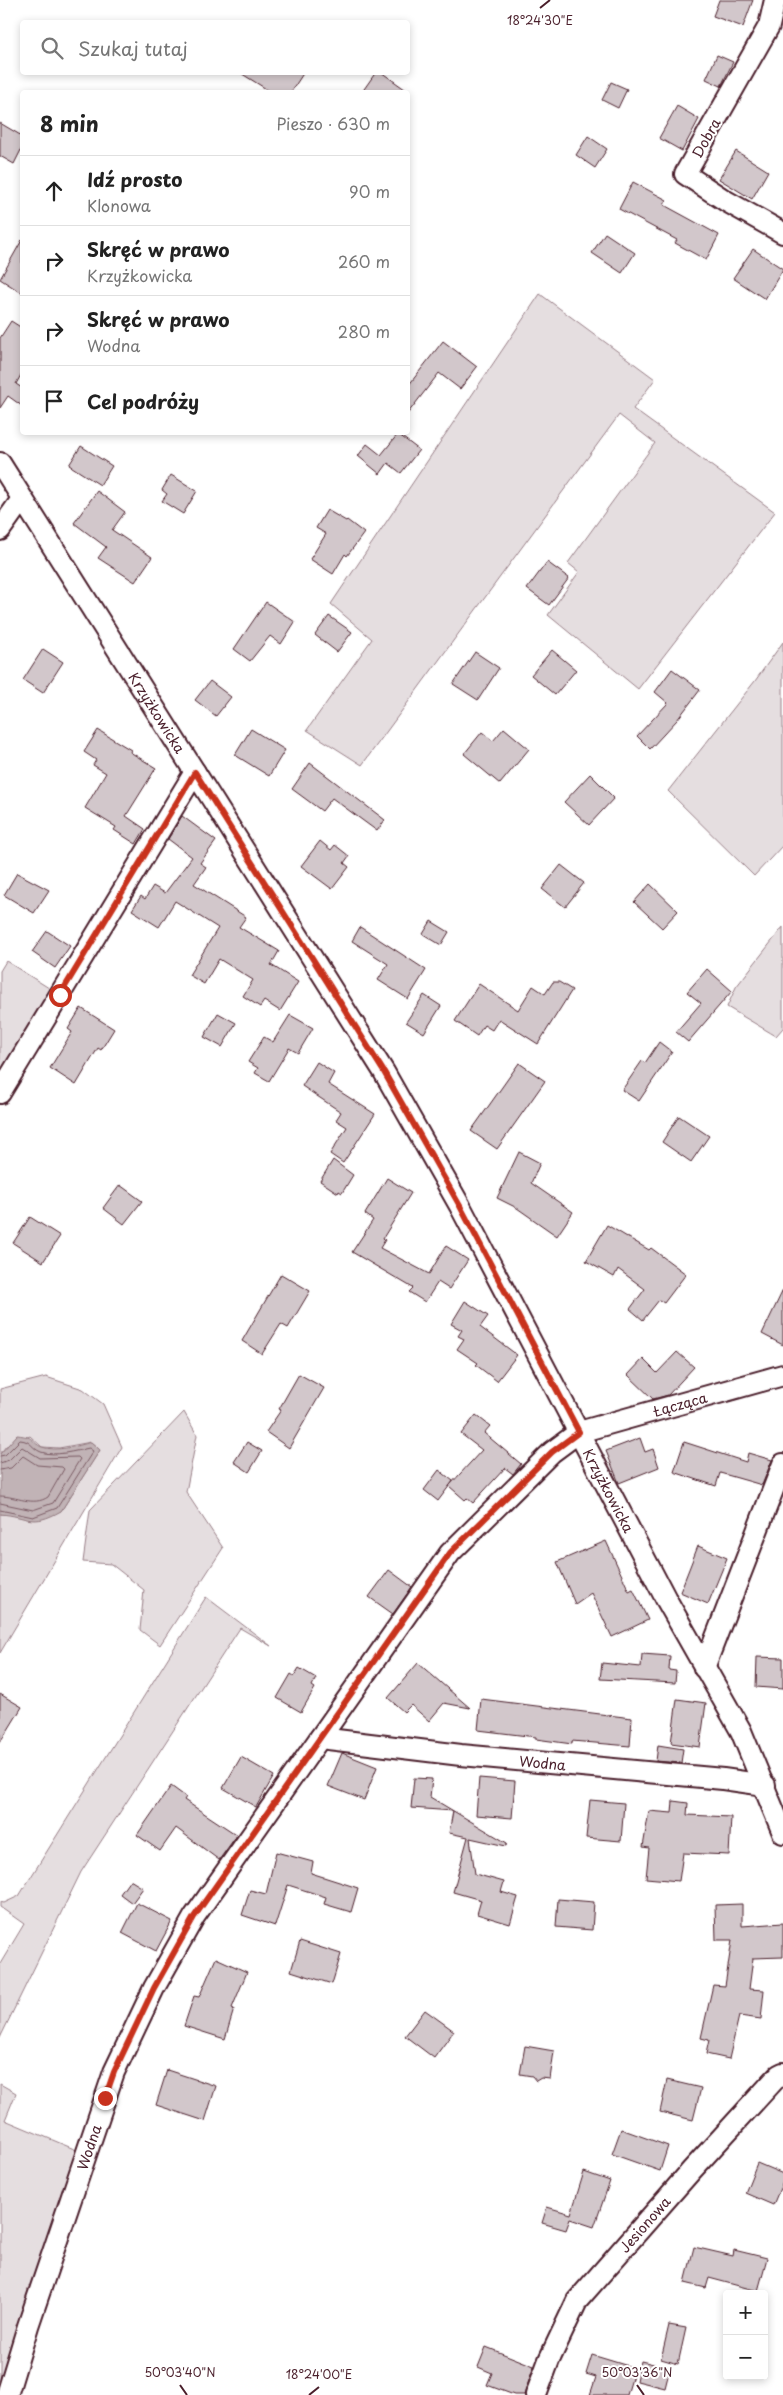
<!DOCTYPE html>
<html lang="pl">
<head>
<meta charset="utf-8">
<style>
	:root { --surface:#fff; --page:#f6f6f6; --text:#222; --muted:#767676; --line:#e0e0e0 }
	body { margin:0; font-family:"Playpen Sans",sans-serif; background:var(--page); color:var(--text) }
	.controls { position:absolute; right:15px; bottom:15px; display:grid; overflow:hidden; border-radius:5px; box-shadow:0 2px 8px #0003 }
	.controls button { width:45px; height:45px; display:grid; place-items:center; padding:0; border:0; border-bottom:1px solid var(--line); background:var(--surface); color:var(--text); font:25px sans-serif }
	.stop { position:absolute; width:15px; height:15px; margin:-11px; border:4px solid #c8321e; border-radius:50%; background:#fff }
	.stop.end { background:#c8321e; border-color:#fff; box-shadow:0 1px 5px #0008 }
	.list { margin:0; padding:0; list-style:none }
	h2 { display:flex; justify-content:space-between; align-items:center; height:65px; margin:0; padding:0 20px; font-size:21px }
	h2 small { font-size:16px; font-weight:400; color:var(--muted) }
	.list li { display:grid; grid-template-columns:32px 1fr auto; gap:15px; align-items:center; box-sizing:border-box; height:70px; padding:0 20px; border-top:1px solid var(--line) }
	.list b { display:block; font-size:19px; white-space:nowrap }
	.list p { margin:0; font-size:16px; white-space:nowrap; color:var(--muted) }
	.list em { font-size:16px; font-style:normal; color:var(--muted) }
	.icon { flex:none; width:28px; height:28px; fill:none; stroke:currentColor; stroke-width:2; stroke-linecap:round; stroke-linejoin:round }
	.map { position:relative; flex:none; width:783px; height:2395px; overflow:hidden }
	.search { position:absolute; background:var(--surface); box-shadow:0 2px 8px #0003; left:20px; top:20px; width:390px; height:55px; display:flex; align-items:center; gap:12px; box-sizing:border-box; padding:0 18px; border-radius:5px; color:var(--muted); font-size:19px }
	.panel { position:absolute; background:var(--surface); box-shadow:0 2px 8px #0003; left:20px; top:90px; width:390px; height:345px; border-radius:5px }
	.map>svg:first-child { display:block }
</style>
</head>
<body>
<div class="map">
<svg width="783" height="2395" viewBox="0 0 783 2395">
	<rect width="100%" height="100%" fill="#fff"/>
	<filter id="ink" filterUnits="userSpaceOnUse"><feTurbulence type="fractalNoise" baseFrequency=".02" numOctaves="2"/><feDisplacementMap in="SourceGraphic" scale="10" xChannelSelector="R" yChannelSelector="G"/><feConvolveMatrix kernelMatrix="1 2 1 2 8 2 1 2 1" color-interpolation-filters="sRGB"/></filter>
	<g filter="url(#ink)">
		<!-- green -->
		<g fill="#e5dee0" stroke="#987e86">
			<polygon points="540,294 655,379 633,409 775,512 638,689 548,615 579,572 568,563 655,443 619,415 362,765 307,730 372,639 331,604"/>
			<polygon points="783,642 783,845 754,876 668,791 755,681"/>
			<polygon points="783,927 783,1028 776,1036 727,1007 736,987"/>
			<polygon points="6,961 60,995 0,1095 0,971"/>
			<polygon points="46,1377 83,1389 103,1404 122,1447 0,1653 0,1514 61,1511 100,1450 91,1442 59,1448 42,1447 30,1436 6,1446 0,1454 0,1389"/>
			<polygon points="184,1412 197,1435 186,1492 223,1548 160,1645 140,1630 144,1590 111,1564 83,1562 90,1510"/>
			<polygon points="206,1597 271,1646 240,1628 81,1872 0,2038 0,1964 24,1924 0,1907 0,1902 4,1903 19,1896"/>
			<polygon points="0,2084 16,2093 5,2120 86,2154 0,2384"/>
		</g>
		<!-- water -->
		<path fill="#c1b3b6" stroke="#91787e" d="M 17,1435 C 37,1437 30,1442 42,1447 C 56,1452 78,1446 91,1442 L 100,1450 L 61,1511 C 31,1528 29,1516 0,1514 L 0,1454 Z"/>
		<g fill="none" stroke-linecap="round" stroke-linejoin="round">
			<!-- shore -->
			<g stroke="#7a5a63" stroke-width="1">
				<path d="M 0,1456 L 5,1455 L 20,1440 C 32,1441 31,1448 41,1452 C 55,1457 75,1451 89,1448 L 93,1451 L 57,1508 L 33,1517 L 0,1510"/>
				<polyline points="0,1463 9,1460 22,1447 40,1458 78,1457 80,1459 53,1503 33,1510 0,1503"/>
				<path d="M 0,1470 L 11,1468 L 23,1456 L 37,1465 L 62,1467 L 64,1469 L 48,1497 C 33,1507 17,1496 0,1496"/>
			</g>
		</g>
		<!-- building -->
		<g fill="#d2c7cb" stroke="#4a1f2b">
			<polygon points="719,0 753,0 743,27 713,16"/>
			<polygon points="717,55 733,62 721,86 706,79"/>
			<polygon points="239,72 304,72 291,92 271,92"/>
			<polygon points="376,72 381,72 409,92 362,92"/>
			<polygon points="611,82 627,89 618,108 602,100"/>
			<polygon points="677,106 699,119 682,151 659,138"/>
			<polygon points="0,123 22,136 22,148 14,164 0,156"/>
			<polygon points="588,136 607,149 595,168 576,155"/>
			<polygon points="736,151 768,171 752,199 719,179"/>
			<polygon points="633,182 667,200 664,205 719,235 706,260 675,243 677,240 619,209"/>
			<polygon points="605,233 635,253 622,273 592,253"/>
			<polygon points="22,240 22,293 0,279"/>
			<polygon points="753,249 783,269 765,299 733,278"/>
			<polygon points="11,321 22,328 22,373 16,384 22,388 22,406 8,396 0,408 0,338"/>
			<polygon points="443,341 477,367 460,389 439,373 408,413 408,386"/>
			<polygon points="398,434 419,450 401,473 388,463 380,474 358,456 367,444 381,455"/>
			<polygon points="81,446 112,466 100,485 69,465"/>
			<polygon points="171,475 197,491 183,514 162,501 167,494 162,490"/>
			<polygon points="97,491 125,512 112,530 152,557 135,582 98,558 106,547 74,523"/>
			<polygon points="327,510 346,521 347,520 364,533 347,556 345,554 333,574 310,559 326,534 316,528"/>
			<polygon points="547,562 569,578 549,605 527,589"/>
			<polygon points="266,602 295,622 281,644 270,636 250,661 234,649"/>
			<polygon points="329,616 352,632 337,652 315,635"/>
			<polygon points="43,649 63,662 43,693 23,680"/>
			<polygon points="552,650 576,670 555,695 531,675"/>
			<polygon points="475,652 499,668 478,700 453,684"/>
			<polygon points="672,669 700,690 677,720 650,749 637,736 668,703 655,692"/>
			<polygon points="210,681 231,697 216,716 195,700"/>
			<polygon points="504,728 529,749 500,784 464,754 482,732 493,741"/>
			<polygon points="251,729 285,750 269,776 235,755"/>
			<polygon points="98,730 131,750 130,752 156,768 126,816 145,829 136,844 114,830 116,827 85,808 106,773 93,765 96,760 84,752"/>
			<polygon points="310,763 385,820 377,831 332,798 322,811 292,789"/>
			<polygon points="590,774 614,798 589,825 564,802"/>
			<polygon points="182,816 216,841 200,863 206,867 194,884 246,917 239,927 279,951 271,965 298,982 280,1011 264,1001 260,1007 243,996 253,980 219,959 204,984 189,975 218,928 175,901 159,927 132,910 141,896 145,899 153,886 165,893 192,857 168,839"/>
			<polygon points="320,841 331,850 335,845 349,856 344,863 349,867 332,889 301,866"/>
			<polygon points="561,865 584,883 565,907 542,889"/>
			<polygon points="17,873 49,890 34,913 4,895"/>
			<polygon points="650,884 678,911 662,928 634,902"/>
			<polygon points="431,921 449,932 441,945 423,934"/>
			<polygon points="360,927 426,970 408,999 378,980 388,964 352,941"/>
			<polygon points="47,931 70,946 55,968 32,952"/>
			<polygon points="707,969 732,991 688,1042 676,1032 701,1003 687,992"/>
			<polygon points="553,982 559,982 572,990 538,1044 499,1019 492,1030 484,1025 477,1036 455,1021 479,984 518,1010 533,986 545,994"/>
			<polygon points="424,995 441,1006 424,1033 406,1022"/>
			<polygon points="81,1008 114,1029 101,1050 98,1048 76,1085 50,1068 72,1032 68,1029"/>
			<polygon points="218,1013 236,1023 222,1047 204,1037"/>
			<polygon points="290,1015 313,1028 298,1053 289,1048 269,1081 255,1073 258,1068 248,1062 264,1037 273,1042"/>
			<polygon points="659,1042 672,1052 639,1101 622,1090 642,1061 645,1063"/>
			<polygon points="317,1062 334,1073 328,1084 375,1114 343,1163 330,1154 347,1127 336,1120 341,1112 302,1086"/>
			<polygon points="519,1063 545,1081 497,1149 471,1131"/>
			<polygon points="679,1116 709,1136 691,1162 662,1142"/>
			<polygon points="519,1152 540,1163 531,1183 573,1212 557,1236 517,1208 497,1198"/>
			<polygon points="333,1160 353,1175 342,1193 339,1191 338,1193 320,1181"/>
			<polygon points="387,1178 411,1193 383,1238 385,1240 380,1248 429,1274 446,1246 468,1260 449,1289 438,1282 425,1302 409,1292 413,1288 352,1252 373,1220 365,1214"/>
			<polygon points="120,1185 142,1201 124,1224 103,1208"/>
			<polygon points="30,1217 60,1236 43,1262 13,1243"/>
			<polygon points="607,1225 649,1250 651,1248 686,1274 664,1303 659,1300 643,1320 630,1309 645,1289 618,1269 614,1277 586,1261"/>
			<polygon points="281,1274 310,1291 288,1328 281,1324 262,1354 242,1341"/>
			<polygon points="783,1290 783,1345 762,1334"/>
			<polygon points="465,1301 488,1316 480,1327 517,1355 497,1381 476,1365 478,1363 457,1349 464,1339 458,1336 462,1330 451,1324"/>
			<polygon points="677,1352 694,1367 668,1395 653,1399 628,1375 643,1359 657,1373"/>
			<polygon points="299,1374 324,1388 289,1448 266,1432 281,1410 279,1409"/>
			<polygon points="476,1415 490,1426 484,1433 521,1464 513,1474 505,1468 473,1503 467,1498 465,1500 449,1486 482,1450 461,1434"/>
			<polygon points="640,1438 645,1452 653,1449 659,1467 619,1483 606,1451"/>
			<polygon points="247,1442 262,1451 249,1472 234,1462"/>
			<polygon points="684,1442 746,1462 748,1453 772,1460 762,1485 720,1473 716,1486 674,1472"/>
			<polygon points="439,1470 453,1481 438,1501 424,1490"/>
			<polygon points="606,1541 629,1591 633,1589 648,1620 612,1637 591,1593 575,1604 557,1562"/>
			<polygon points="698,1546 727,1558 708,1604 680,1592"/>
			<polygon points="389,1570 412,1587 393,1614 369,1597"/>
			<polygon points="642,1654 670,1656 669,1670 676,1671 675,1683 600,1679 602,1663 641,1667"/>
			<polygon points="757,1657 783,1658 783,1689 756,1687"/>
			<polygon points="418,1663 470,1708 444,1703 429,1721 411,1705 404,1712 388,1698"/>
			<polygon points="299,1668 316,1678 312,1686 315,1688 301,1712 277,1698 291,1674 294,1676"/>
			<polygon points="0,1694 22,1707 0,1743"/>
			<polygon points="481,1699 632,1718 630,1746 572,1741 572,1744 536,1739 536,1737 478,1730"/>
			<polygon points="677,1699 706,1703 700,1747 671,1743"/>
			<polygon points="658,1745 683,1749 681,1763 656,1761"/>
			<polygon points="342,1753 377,1767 364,1800 328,1786"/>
			<polygon points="241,1757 274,1776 256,1807 223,1788"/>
			<polygon points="414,1778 432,1779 430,1797 507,1843 506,1846 470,1838 475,1874 504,1882 501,1892 518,1897 510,1924 477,1914 481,1900 453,1892 468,1837 449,1833 453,1811 411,1808"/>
			<polygon points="479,1778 515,1781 512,1818 476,1815"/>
			<polygon points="171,1786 186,1797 184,1800 237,1835 219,1860 176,1828 160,1851 137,1835"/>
			<polygon points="590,1800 624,1803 621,1841 586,1838"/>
			<polygon points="673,1801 688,1803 687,1815 731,1817 729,1855 683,1853 679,1881 646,1878 649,1848 643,1847 649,1811 672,1813"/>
			<polygon points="276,1852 313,1862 311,1873 358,1888 351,1912 324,1904 326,1897 288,1885 275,1926 242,1915 250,1890 266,1894"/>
			<polygon points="130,1880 143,1888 132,1903 120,1894"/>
			<polygon points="558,1899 594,1902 592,1930 556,1927"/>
			<polygon points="137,1903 172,1921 156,1951 122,1933"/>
			<polygon points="742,1904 742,1926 783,1923 783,1957 753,1958 749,1989 764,1990 761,2019 739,2016 729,2059 706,2054 709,2040 701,2038 713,1985 725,1986 732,1940 716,1940 715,1905"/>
			<polygon points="300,1941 341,1954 332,1984 291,1971"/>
			<polygon points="216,1958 247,1972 232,2008 234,2009 225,2039 184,2026 194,1996 199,1997"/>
			<polygon points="425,2010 454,2031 434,2058 405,2036"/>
			<polygon points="525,2046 554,2051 550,2079 541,2078 536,2081 532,2076 520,2074"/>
			<polygon points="167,2070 216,2086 205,2121 156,2105"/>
			<polygon points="667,2080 701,2088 693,2120 660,2112"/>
			<polygon points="621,2129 668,2146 660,2171 612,2154"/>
			<polygon points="757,2163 783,2174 783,2181 773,2205 745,2193"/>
			<polygon points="584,2172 610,2181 594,2227 570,2219 566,2230 542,2223 547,2207 571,2214"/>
			<polygon points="694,2247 733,2256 734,2250 767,2258 758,2291 709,2278 706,2288 685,2283"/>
			<polygon points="669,2325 686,2328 678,2364 661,2359"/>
			<polygon points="486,2347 534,2366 524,2395 514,2395 487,2385 492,2373 478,2367"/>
			<polygon points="592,2355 635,2368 627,2395 590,2395 596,2377 586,2374"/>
			<polygon points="641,2361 670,2368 665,2388 637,2381"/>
		</g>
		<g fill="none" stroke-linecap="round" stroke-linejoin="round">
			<defs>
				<g id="minor">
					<polyline points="775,0 769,26 685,174 726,201 783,233"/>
					<path id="s1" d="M 0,463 L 384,1072 L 460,1206 L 666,1599 L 741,1731 L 783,1833"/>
					<polyline points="0,530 22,499"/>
					<polyline points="0,1093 195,772"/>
					<polyline points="704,1668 783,1464"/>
					<path id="s2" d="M 320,1738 L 461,1755 L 723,1779 L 765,1785"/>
					<path id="s3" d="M 7,2395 L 28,2326 L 114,2072 L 154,1988 L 194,1917 L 450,1553 L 552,1452 L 579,1432 L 783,1375"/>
					<path id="s4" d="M 536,2395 L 549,2360 L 577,2301 L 691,2171 L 779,2075 L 783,2073"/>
				</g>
			</defs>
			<!-- minor casing -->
			<use href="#minor" stroke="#4a1f2b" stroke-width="24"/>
			<!-- minor -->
			<use href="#minor" stroke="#fff" stroke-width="20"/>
		</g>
	</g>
	<g fill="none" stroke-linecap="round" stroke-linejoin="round" filter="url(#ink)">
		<!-- route -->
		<polyline stroke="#c8321e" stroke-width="6" points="60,995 195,772 384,1072 460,1206 579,1432 552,1452 450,1553 194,1917 154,1988 114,2072 105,2098"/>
	</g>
	<!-- ticks -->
	<path fill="none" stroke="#4a1f2b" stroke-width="2" d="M 540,8 L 550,0M 180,2385 L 187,2395M 637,2385 L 644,2395M 309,2395 L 319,2387"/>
	<g text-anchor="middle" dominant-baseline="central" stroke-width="4" stroke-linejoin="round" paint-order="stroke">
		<!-- street labels -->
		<g font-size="14" fill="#4a1f2b" stroke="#fff">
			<text transform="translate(706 138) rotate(-61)">Dobra</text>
			<text stroke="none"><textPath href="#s1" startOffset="295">Krzyżkowicka</textPath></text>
			<text stroke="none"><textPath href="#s3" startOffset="1242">Łącząca</textPath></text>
			<text stroke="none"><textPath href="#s1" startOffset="1195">Krzyżkowicka</textPath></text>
			<text stroke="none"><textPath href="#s2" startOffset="224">Wodna</textPath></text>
			<text stroke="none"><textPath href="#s3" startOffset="261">Wodna</textPath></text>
			<text stroke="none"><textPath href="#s4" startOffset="205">Jesionowa</textPath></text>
		</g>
	</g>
	<g font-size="12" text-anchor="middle" fill="#4a1f2b" stroke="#fff" stroke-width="4" stroke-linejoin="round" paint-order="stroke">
		<text x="540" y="25">18°24'30"E</text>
		<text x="180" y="2377">50°03'40"N</text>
		<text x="637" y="2377">50°03'36"N</text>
		<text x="319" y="2379">18°24'00"E</text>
	</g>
</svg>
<div class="controls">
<button>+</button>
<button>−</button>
</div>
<div class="stop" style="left:60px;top:995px"></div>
<div class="stop end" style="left:105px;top:2098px"></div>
<div class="search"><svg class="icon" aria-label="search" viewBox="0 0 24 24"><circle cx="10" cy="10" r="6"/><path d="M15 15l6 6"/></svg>Szukaj tutaj</div>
<section class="panel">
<h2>8 min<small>Pieszo · 630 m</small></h2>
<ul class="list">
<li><svg class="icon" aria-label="ahead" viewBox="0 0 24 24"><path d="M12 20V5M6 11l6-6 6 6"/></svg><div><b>Idź prosto</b><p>Klonowa</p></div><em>90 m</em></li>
<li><svg class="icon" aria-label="right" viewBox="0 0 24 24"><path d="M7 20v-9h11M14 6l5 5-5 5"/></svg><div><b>Skręć w prawo</b><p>Krzyżkowicka</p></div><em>260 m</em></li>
<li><svg class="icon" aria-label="right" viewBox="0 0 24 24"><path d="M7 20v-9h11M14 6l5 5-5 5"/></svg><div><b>Skręć w prawo</b><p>Wodna</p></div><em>280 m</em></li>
<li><svg class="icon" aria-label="arrive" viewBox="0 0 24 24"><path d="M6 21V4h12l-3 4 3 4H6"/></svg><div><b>Cel podróży</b></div></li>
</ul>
</section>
</div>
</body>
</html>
